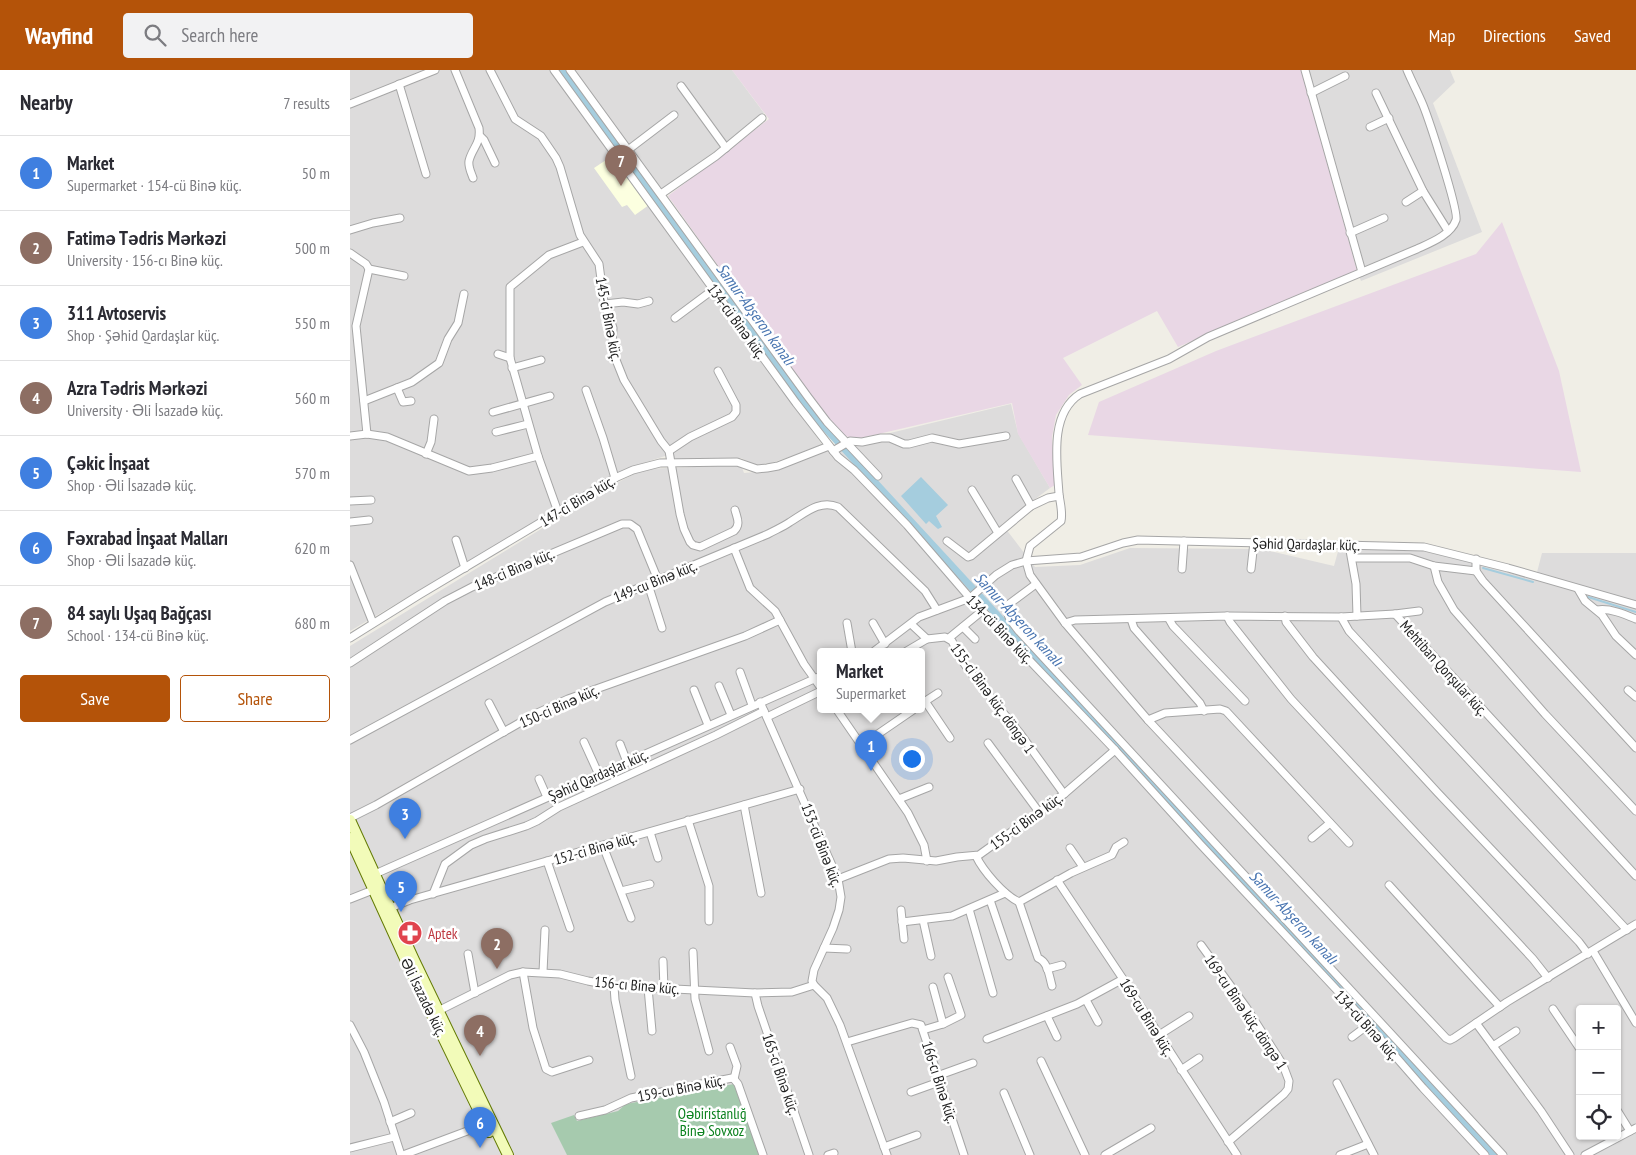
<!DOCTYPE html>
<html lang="en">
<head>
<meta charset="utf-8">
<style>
	:root { --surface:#fff; --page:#f2f2f3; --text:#2b2b33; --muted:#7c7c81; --line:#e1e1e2; --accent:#b45309 }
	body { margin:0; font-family:"PT Sans Narrow",sans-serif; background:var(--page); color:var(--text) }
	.controls { position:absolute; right:15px; bottom:15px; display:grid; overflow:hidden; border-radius:5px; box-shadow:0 1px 4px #0004 }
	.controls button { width:45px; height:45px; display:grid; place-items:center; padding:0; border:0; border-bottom:1px solid var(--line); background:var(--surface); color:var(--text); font:25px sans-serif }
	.you { position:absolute; left:561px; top:688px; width:18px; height:18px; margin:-12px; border:4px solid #fff; border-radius:50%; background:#1a73e8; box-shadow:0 0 0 8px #1a73e833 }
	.badge { display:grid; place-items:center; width:32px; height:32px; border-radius:50%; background:var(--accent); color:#fff; font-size:16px; font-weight:700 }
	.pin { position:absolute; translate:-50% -41px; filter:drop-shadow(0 1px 2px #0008) }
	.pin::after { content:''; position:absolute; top:26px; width:18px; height:15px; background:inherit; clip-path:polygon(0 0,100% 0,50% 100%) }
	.popup { position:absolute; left:467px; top:578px; width:108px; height:65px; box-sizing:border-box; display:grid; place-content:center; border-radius:5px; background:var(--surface); filter:drop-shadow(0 1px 4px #0005); font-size:16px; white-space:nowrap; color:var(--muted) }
	.popup b { font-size:19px; color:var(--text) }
	.popup::after { content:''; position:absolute; left:50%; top:100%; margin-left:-10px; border:10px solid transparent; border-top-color:var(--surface) }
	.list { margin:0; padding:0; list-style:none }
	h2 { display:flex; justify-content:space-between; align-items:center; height:65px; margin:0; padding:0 20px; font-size:21px }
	h2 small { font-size:16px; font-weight:400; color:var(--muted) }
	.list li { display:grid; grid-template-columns:32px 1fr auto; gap:15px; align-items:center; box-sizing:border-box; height:75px; padding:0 20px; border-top:1px solid var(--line) }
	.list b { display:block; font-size:19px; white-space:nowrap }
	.list p { margin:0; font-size:16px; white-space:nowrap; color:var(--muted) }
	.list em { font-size:16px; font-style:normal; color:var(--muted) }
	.actions { display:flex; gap:10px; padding:15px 20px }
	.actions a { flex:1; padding:11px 0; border:1px solid var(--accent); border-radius:5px; text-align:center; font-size:18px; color:var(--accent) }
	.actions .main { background:var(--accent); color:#fff }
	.icon { flex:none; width:28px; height:28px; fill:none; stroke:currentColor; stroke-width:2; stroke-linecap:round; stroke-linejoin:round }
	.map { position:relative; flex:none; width:1286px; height:1085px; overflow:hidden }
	header { display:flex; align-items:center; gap:30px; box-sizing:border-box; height:70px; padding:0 25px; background:var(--accent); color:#fff }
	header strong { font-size:24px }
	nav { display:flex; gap:28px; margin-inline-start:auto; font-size:18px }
	.search { width:350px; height:45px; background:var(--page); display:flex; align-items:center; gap:12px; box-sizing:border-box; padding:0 18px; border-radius:5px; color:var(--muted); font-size:19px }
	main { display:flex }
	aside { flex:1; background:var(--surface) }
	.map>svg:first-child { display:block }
</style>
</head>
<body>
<header>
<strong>Wayfind</strong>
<div class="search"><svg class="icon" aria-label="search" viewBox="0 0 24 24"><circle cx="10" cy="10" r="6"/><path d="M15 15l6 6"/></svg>Search here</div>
<nav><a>Map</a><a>Directions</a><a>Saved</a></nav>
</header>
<main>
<aside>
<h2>Nearby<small>7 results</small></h2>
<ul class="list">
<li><span class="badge" style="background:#3f7fe0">1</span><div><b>Market</b><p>Supermarket · 154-cü Binə küç.</p></div><em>50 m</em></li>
<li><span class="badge" style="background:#8d6e63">2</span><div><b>Fatimə Tədris Mərkəzi</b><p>University · 156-cı Binə küç.</p></div><em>500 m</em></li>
<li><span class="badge" style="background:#3f7fe0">3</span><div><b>311 Avtoservis</b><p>Shop · Şəhid Qardaşlar küç.</p></div><em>550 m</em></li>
<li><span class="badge" style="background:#8d6e63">4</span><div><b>Azra Tədris Mərkəzi</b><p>University · Əli İsazadə küç.</p></div><em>560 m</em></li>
<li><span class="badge" style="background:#3f7fe0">5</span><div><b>Çəkic İnşaat</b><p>Shop · Əli İsazadə küç.</p></div><em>570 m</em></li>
<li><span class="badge" style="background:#3f7fe0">6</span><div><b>Fəxrabad İnşaat Malları</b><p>Shop · Əli İsazadə küç.</p></div><em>620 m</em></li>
<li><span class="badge" style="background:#8d6e63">7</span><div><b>84 saylı Uşaq Bağçası</b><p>School · 134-cü Binə küç.</p></div><em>680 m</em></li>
</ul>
<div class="actions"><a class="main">Save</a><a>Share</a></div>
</aside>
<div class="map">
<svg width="1286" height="1085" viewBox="0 0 1286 1085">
	<rect width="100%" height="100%" fill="#f0eee6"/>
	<!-- residential -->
	<g fill="#dddcdc" fill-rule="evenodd">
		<polygon points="0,0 382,0 414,43 356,88 297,130 473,376 421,393 405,395 391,388 331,390 315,386 275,399 0,561"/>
		<polygon points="951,0 1100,0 1105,12 1083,33 1132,162 1011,211 1007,201"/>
		<path d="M 661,334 L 668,363 L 700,418 L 652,454 L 685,497 L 730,495 L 780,478 L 911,479 L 984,496 L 989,478 L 1038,478 L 1073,481 L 1129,494 L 1185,510 L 1192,483 L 1286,483 L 1286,1085 L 0,1085 L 0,576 L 263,415 L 294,399 L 391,395 L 394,403 L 416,401 L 438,395 L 500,370 L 511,370 ZM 471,582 L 571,582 L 571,640 L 471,640 ZM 1230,939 L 1267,939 L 1267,1066 L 1230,1066 Z"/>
	</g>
	<!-- industrial -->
	<g fill="#e9d7e5">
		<polygon points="382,0 951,0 1007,201 828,277 807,241 713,288 732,315 719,325 706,345 702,367 705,415 700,418 668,364 662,333 511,368 500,368 491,363 472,341 318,126 419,49"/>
		<polygon points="1152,152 1209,301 1231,402 738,365 749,332 866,281 1126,184"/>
	</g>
	<!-- education -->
	<polygon fill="#fcffe0" points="262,86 299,135 285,145 277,135 272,137 244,98"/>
	<!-- cemetery -->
	<polygon fill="#a6caae" points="384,1014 410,1085 217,1085 201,1053 224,1045 227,1051 268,1041 276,1034"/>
	<!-- water -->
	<polygon fill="#a5cdde" points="571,407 598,435 586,446 592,457 588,459 579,451 576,454 551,426"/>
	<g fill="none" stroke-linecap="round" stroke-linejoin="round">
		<!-- stream -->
		<g stroke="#a5cdde" stroke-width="2">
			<polyline points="1133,498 1183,512"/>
			<polyline points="1238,527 1286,542"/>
		</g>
		<!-- canal -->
		<polyline stroke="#a5cdde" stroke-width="7" points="212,0 464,346 1144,1085"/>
		<defs>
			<g id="minor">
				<path d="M 105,0 L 129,58 C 131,74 122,78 119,91 C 118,97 121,102 123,108"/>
				<path d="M 140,0 L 165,49 L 191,66 L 206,88 L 210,97 L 230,165 L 249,194 L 254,232 L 263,258 L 262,275 L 264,285 L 274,310 L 311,371 L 319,381 L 330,444 L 334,459 L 340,472 L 343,475 L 350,477 L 384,461 C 391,454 387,448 385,440"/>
				<polyline points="204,0 446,333 488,387 504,400 557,455 620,528 765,680 851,775 998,932 1073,1018 1135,1085"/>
				<polyline points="220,0 458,327 477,352 528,406"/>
				<polyline points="955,0 1012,202"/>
				<path d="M 1057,0 C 1062,12 1068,23 1073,35 C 1079,50 1109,141 1106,150 C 1101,165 1080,173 1067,179 L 858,267 L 819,289 L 730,324 C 699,344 707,392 709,424 C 710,433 713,442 711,451 L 680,476 L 676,491 L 680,505 L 715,553 L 798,650 L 1096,968 L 1100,970 L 1104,968 L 1157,932 L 1286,854"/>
				<polyline points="49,14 76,104"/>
				<polyline points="331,16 376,78"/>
				<polyline points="961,23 995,6"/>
				<polyline points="1026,23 1073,121 1098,161"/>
				<polyline points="0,34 85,0"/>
				<polyline points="1020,57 1039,48"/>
				<polyline points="130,66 134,70 145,93"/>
				<polyline points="278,80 324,45"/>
				<polyline points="311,124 366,86 412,48"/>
				<polyline points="1056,132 1073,121"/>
				<polyline points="0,160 23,153 50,148"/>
				<polyline points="1000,163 1034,148"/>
				<polyline points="0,183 16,194 19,199 6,256 17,364"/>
				<polyline points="19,199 54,206"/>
				<polyline points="255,234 273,232 288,234 299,231"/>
				<polyline points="325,248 364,219"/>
				<polyline points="148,284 160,288"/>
				<polyline points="162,298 191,290"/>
				<polyline points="47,318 53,332 61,331"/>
				<polyline points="236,320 253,368 265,408"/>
				<polyline points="14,331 62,312 89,293 98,269 108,253 114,224"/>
				<polyline points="143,342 200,326"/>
				<polyline points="146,362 178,354"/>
				<polyline points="0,366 17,364 37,367 119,401 142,398 188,386"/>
				<polyline points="319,381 340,367 382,347 386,342 386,335 368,301"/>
				<polyline points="483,381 500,371 512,372 531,368 540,368 554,374 559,374 582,368 609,374 656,366"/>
				<polyline points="76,384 81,372 84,349"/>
				<polyline points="666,409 681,436"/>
				<polyline points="622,420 648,463"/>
				<polyline points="0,431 21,430"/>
				<polyline points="208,442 188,386 160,288 160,217 199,185 233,172"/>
				<polyline points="0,452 19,450"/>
				<polyline points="106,470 115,498"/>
				<polyline points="597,471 618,487 621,486 681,436 698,428 709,426"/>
				<polyline points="999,475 1006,514 1007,546"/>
				<polyline points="384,478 400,518 425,541 454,594 471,618"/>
				<polyline points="1002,488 1060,488 1084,496 1126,501"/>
				<polyline points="1126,489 1126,501 1133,511 1286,678"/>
				<polyline points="0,495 23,553"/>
				<polyline points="1084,496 1088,512 1104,540 1195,644 1286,741"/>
				<polyline points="832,499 834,471"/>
				<polyline points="901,499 904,472"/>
				<polyline points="298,514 312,558"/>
				<path d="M 686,514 L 659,534 C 654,544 662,552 668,560 L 1153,1085"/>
				<polyline points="1228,519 1235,531 1252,545 1266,566 1286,585"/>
				<path d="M 1247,540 C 1260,538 1274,544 1286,549"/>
				<polyline points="1045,544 1069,541"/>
				<polyline points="877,546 880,552 941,629 1183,889 1198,908"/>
				<polyline points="935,546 936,552 963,587 1088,723 1229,872 1238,884"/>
				<polyline points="991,547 999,561 1277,860"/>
				<polyline points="781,549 784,558 850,633 854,641"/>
				<polyline points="819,549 823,556 895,631"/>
				<polyline points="497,553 502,582"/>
				<polyline points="523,553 535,574"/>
				<polyline points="715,553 725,550 877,546 991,547 1045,544 1286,806"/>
				<polyline points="561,554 577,569 595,567 602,571 611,589 620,602 669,662 714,724"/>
				<polyline points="613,557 625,569"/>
				<polyline points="0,568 69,525 265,408 283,400 310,393 387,392 407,399 417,398 428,396 479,376"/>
				<polyline points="599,568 632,541"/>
				<polyline points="523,582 569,547 620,528 646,505 662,495 676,491 731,487 773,473 788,470 1074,477 1158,498 1286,535"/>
				<polyline points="555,582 577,569"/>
				<polyline points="0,593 95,531 122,517 272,454 280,454 287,459 308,510"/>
				<polyline points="390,602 402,635"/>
				<polyline points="369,616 381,645"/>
				<polyline points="344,620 358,655"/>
				<polyline points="1278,620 1286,627"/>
				<polyline points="575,631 600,668"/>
				<polyline points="410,632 488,809 491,827 489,840 483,858 464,900 462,911 464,915 477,928 490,955 537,1085"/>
				<polyline points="139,633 154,662"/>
				<polyline points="571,634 588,623"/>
				<polyline points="487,640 558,743 574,775 577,791"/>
				<polyline points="417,647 471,621"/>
				<polyline points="798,650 815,643 870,639 876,641 999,773"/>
				<path d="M 0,670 L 255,532 L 418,464 C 425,460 433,457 440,452 C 455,443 470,429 488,437 L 575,521 L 587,540"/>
				<polyline points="234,672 249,705"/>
				<polyline points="638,673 689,742"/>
				<polyline points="270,674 277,692"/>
				<polyline points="512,675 563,640"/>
				<polyline points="189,709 197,727"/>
				<polyline points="549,729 579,717"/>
				<polyline points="394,735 411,823"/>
				<polyline points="0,748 26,735 185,644 218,629 395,566 430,550"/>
				<polyline points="338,750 359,816 359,851"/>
				<polyline points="300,762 308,788"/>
				<polyline points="962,768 980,753"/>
				<polyline points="253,776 281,848"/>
				<polyline points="720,778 733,797"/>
				<path d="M 626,786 C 633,801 654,825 669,832 L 721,803 L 762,785 L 766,777 L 774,772"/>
				<polyline points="197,791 220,858"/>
				<polyline points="25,804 471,606"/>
				<polyline points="488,809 539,789 553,788 586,791 607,787 629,785 714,724 765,680"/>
				<polyline points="707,810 773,909 887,1085"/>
				<polyline points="1039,815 1150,937"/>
				<polyline points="271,821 300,814"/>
				<polyline points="83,824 95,794 121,775 135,769 176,756 187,751 209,737 366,665 414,641"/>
				<polyline points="0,829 28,818"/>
				<polyline points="640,830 659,886"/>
				<path d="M 669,832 L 688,888 C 698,892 699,905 702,916"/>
				<polyline points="40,838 60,830 450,719"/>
				<polyline points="619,839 643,923"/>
				<polyline points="551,840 554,869"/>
				<polyline points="573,850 581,886"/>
				<polyline points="552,852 602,846 655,823"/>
				<polyline points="851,875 896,937 933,995 939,1011 938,1019 934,1024 878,1072"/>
				<polyline points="474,878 497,879"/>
				<polyline points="1243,881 1286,953"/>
				<polyline points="343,882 345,929 359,981"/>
				<polyline points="118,884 125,923"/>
				<polyline points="313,891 314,919"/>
				<polyline points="697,899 712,895"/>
				<polyline points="173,902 183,958 196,999 202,1002 239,990"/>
				<polyline points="193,902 195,860"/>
				<polyline points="264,916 265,930 281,1006"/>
				<polyline points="583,917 593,954"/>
				<polyline points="298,918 302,961"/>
				<polyline points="405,923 408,936 459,1085"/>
				<polyline points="736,930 748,952"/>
				<polyline points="1203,939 1230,979"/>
				<polyline points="88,941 160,905 173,902 210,904 238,911 264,916 405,923 442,922 464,915"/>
				<polyline points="697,946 707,967"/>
				<polyline points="1126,953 1191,1041 1220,1085"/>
				<polyline points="0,955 14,982 34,1032 51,1085"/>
				<polyline points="573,960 593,954 611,945 598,907"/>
				<polyline points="809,965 839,946"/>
				<polyline points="1002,967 1018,955"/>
				<polyline points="637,969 727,934 773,909"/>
				<polyline points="497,972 562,953 571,955 614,1085"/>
				<polyline points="1143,976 1166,961"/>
				<polyline points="380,977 387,996 384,1009"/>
				<polyline points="691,991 735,1085"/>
				<polyline points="831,1000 849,988"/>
				<polyline points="587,1006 623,993"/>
				<polyline points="987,1013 1024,1085"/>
				<polyline points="561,1022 589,1012"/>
				<polyline points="654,1023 680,1085"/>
				<polyline points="1267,1040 1280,1061"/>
				<polyline points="229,1046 255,1040 281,1028 382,1008 384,1009 388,1014 413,1085"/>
				<polyline points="40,1052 61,1043"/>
				<polyline points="534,1077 567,1065"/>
				<polyline points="0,1078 44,1067"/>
				<polyline points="53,1085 136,1054"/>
				<polyline points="478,1085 484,1083"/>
				<polyline points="755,1085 801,1058"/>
				<polyline points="990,1085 1018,1074"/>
				<polyline points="1235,1085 1286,1058"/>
			</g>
			<g id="secondary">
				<polyline points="0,750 64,890 158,1085"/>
				<polyline points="0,768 57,893 139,1062"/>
			</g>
		</defs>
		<!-- minor casing -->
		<use href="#minor" stroke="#a6a6a6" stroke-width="9"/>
		<!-- secondary casing -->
		<use href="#secondary" stroke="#637a03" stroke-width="12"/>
		<!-- minor -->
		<use href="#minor" stroke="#fff" stroke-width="7"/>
		<!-- secondary -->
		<use href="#secondary" stroke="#f2fbb9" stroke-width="10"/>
	</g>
	<!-- icons -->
	<defs>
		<symbol id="pharmacy-disc" viewBox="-11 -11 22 22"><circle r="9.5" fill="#e0444e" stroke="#fff"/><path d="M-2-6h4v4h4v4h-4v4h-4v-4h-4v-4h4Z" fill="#fff"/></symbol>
	</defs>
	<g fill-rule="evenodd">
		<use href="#pharmacy-disc" x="46" y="849" width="28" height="28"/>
	</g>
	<g text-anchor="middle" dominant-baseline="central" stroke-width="5" stroke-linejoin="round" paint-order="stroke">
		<!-- street labels -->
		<g font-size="15" fill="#1f1f1f" stroke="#fff">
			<text transform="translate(259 249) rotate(79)">145-ci Binə küç.</text>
			<text transform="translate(387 251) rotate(54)">134-cü Binə küç.</text>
			<text transform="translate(227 431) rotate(-31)">147-ci Binə küç.</text>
			<text transform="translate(956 474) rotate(1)">Şəhid Qardaşlar küç.</text>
			<text transform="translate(164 499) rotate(-23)">148-ci Binə küç.</text>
			<text transform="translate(305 511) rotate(-22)">149-cu Binə küç.</text>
			<text transform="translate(650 559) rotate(46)">134-cü Binə küç.</text>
			<text transform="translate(1094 598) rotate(48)">Mehtiban Qonşular küç.</text>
			<text transform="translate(643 628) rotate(54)">155-ci Binə küç. döngə 1</text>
			<text transform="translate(209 636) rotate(-24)">150-ci Binə küç.</text>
			<text transform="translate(248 705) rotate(-24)">Şəhid Qardaşlar küç.</text>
			<text transform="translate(676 751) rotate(-36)">155-ci Binə küç.</text>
			<text transform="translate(472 775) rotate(69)">153-cü Binə küç.</text>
			<text transform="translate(245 778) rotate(-16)">152-ci Binə küç.</text>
			<text transform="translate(287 915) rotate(5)">156-cı Binə küç.</text>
			<text transform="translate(74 927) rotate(64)">Əli İsazadə küç.</text>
			<text transform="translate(896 942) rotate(56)">169-cu Binə küç. döngə 1</text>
			<text transform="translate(797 947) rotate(58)">169-cu Binə küç.</text>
			<text transform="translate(1017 955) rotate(48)">134-cü Binə küç.</text>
			<text transform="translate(431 1004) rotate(71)">165-ci Binə küç.</text>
			<text transform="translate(590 1012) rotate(72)">166-cı Binə küç.</text>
			<text transform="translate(331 1018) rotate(-11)">159-cu Binə küç.</text>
		</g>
		<!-- health labels -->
		<g font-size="15" fill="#be3a42" stroke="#fff" text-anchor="start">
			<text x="78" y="863">Aptek</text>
		</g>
		<!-- park labels -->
		<g font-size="15" fill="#0a811d" stroke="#fff">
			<text x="362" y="1043">Qəbiristanlığ<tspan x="362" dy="17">Binə Sovxoz</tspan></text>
		</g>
		<!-- water labels -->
		<g font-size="16" font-style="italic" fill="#4975b1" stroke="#fff">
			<text transform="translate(406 244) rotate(54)">Samur-Abşeron kanalı</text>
			<text transform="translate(669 549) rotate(47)">Samur-Abşeron kanalı</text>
			<text transform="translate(944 847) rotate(47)">Samur-Abşeron kanalı</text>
		</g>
	</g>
</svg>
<div class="controls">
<button>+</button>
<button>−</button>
<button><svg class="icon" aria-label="locate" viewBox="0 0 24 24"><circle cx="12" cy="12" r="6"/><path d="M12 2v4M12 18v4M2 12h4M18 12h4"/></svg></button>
</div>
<div class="you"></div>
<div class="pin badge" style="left:521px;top:701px;background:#3f7fe0">1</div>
<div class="popup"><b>Market</b>Supermarket</div>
<div class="pin badge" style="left:147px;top:899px;background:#8d6e63">2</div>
<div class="pin badge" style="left:55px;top:769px;background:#3f7fe0">3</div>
<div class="pin badge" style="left:130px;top:986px;background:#8d6e63">4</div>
<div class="pin badge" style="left:51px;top:842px;background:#3f7fe0">5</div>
<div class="pin badge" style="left:130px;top:1078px;background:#3f7fe0">6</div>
<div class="pin badge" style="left:271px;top:116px;background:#8d6e63">7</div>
</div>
</main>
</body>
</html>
